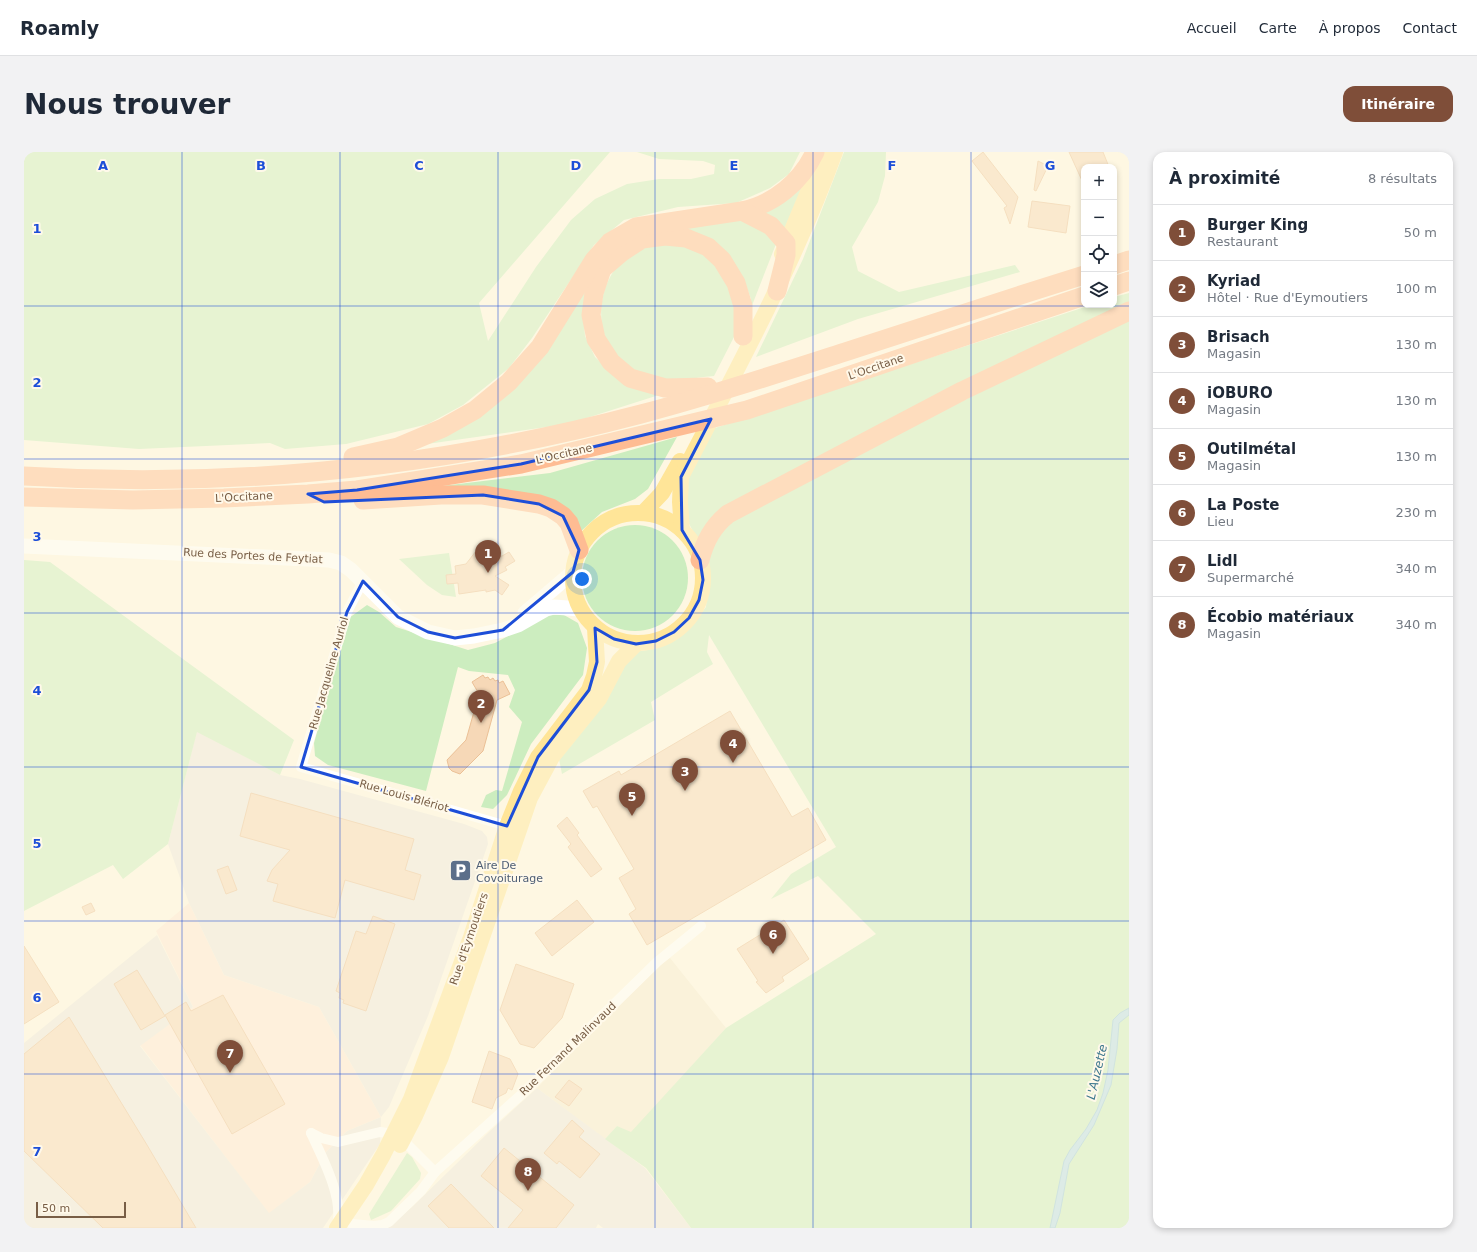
<!DOCTYPE html>
<html lang="fr">
<head>
<meta charset="utf-8">
<style>
	:root { --surface:#fff; --page:#f2f2f3; --text:#1f2937; --muted:#747a83; --line:#e0e1e3; --accent:#7f4e39 }
	body { margin:0; font-family:"DejaVu Sans",sans-serif; background:var(--page); color:var(--text) }
	.controls { position:absolute; right:12px; top:12px; display:grid; overflow:hidden; border-radius:8px; box-shadow:0 2px 6px #0003 }
	.controls button { width:36px; height:36px; display:grid; place-items:center; padding:0; border:0; border-bottom:1px solid var(--line); background:var(--surface); color:var(--text); font:20px sans-serif }
	.scale { position:absolute; left:12px; bottom:10px; width:90px; box-sizing:border-box; padding-left:4px; border:2px solid #785e46; border-top:0; font-size:11px; line-height:14px; white-space:nowrap; color:#785e46; -webkit-text-stroke:3px #fff9ea; paint-order:stroke }
	.you { position:absolute; left:558px; top:427px; width:14px; height:14px; margin:-10px; border:3px solid #fff; border-radius:50%; background:#1a73e8; box-shadow:0 0 0 6px #1a73e833 }
	.badge { display:grid; place-items:center; width:26px; height:26px; border-radius:50%; background:var(--accent); color:#fff; font-size:13px; font-weight:700 }
	.pin { position:absolute; translate:-50% -33px; filter:drop-shadow(0 1px 2px #0008) }
	.pin::after { content:''; position:absolute; top:21px; width:14px; height:12px; background:inherit; clip-path:polygon(0 0,100% 0,50% 100%) }
	.list { margin:0; padding:0; list-style:none }
	h2 { display:flex; justify-content:space-between; align-items:center; height:52px; margin:0; padding:0 16px; font-size:17px }
	h2 small { font-size:13px; font-weight:400; color:var(--muted) }
	.list li { display:grid; grid-template-columns:26px 1fr auto; gap:12px; align-items:center; box-sizing:border-box; height:56px; padding:0 16px; border-top:1px solid var(--line) }
	.list b { display:block; font-size:15px; white-space:nowrap }
	.list p { margin:0; font-size:13px; white-space:nowrap; color:var(--muted) }
	.list em { font-size:13px; font-style:normal; color:var(--muted) }
	.icon { flex:none; width:22px; height:22px; fill:none; stroke:currentColor; stroke-width:2; stroke-linecap:round; stroke-linejoin:round }
	.map { position:relative; flex:none; width:1105px; height:1076px; overflow:hidden; border-radius:12px }
	header { display:flex; align-items:center; gap:24px; box-sizing:border-box; height:56px; padding:0 20px; background:var(--surface); border-bottom:1px solid var(--line) }
	header strong { font-size:19px }
	nav { display:flex; gap:22px; margin-inline-start:auto; font-size:14px }
	.intro { display:flex; align-items:center; justify-content:space-between; box-sizing:border-box; height:96px; padding:0 24px }
	h1 { margin:0; font-size:28px }
	.button { padding:10px 18px; border-radius:12px; background:var(--accent); color:#fff; font-size:14px; font-weight:700 }
	main { display:flex; gap:24px; padding:0 24px }
	aside { flex:1; background:var(--surface); border-radius:12px; box-shadow:0 2px 6px #0003 }
	.map>svg:first-child { display:block }
</style>
</head>
<body>
<header>
<strong>Roamly</strong>
<nav><a>Accueil</a><a>Carte</a><a>À propos</a><a>Contact</a></nav>
</header>
<div class="intro"><h1>Nous trouver</h1><a class="button">Itinéraire</a></div>
<main>
<div class="map">
<svg width="1105" height="1076" viewBox="0 0 1105 1076">
	<rect width="100%" height="100%" fill="#fef7e2"/>
	<!-- residential -->
	<polygon fill="#f7ead0" points="646,806 702,876 607,981 593,974 581,987 513,936 634,813"/>
	<!-- commercial -->
	<polygon fill="#ffe7d5" points="165,751 200,823 295,855 357,965 323,979 302,1000 286,1030 245,1062 116,893 169,855 132,779"/>
	<!-- industrial -->
	<g fill="#ede7dd">
		<polygon points="173,579 256,623 276,627 440,672 458,679 463,685 464,692 404,864 365,955 357,965 356,992 299,1076 0,1076 0,891 133,783 169,855 116,894 245,1061 286,1030 302,1000 323,979 357,965 295,855 200,823 165,751 144,692"/>
		<polygon points="513,936 621,1016 667,1076 579,1076 574,1072 572,1076 363,1076 388,1055 466,979"/>
	</g>
	<!-- green -->
	<g fill="#ccedbf">
		<polygon points="0,0 586,0 455,151 464,189 512,115 547,68 571,47 603,32 635,27 667,27 690,22 691,13 679,9 635,7 613,0 776,0 765,22 746,36 712,51 654,55 600,68 570,93 508,186 485,216 439,253 404,272 322,292 261,297 246,291 115,297 0,288"/>
		<polygon points="820,0 862,0 861,24 854,50 828,95 834,119 875,140 991,113 996,120 834,167 732,205 779,107"/>
		<polygon points="787,22 761,80 739,62"/>
		<polygon points="708,67 726,70 742,77 752,92 727,156 727,147 719,125 666,78 656,73"/>
		<path d="M 656,92 L 682,101 L 707,133 L 712,165 L 711,183 L 690,224 C 676,225 661,228 647,228 C 640,228 633,225 626,223 C 622,222 616,221 612,219 C 565,197 567,127 609,100 C 622,92 641,93 656,92 Z"/>
		<polygon points="566,132 559,160 561,184 571,205 587,220 638,242 544,272 396,293 437,273"/>
		<polygon points="1105,141 1105,152 674,389 659,360 663,327 688,277 1067,153 1090,153 1090,145"/>
		<polygon points="1105,165 1105,1076 667,1076 622,1016 581,987 593,974 607,980 702,876 852,782 794,724 747,747 767,722 812,695 685,483 683,500 689,512 627,550 631,568 538,622 535,607 610,500 624,498 641,492 661,481 682,455 685,415 683,398 697,372 724,357"/>
		<polygon points="653,285 624,337 611,347 578,360 555,381 547,363 418,334 526,321"/>
		<circle cx="611" cy="426" r="53"/>
		<polygon points="425,401 432,445 418,443 403,433 375,407"/>
		<polygon points="0,408 26,410 270,588 256,623 173,580 144,692 99,727 89,713 0,759"/>
		<polygon points="343,453 355,460 372,475 444,498 471,491 523,463 540,463 554,471 563,496 559,523 507,592 483,643 469,657 457,655 462,643 472,638 478,639 498,570 485,555 491,538 484,523 445,519 434,515 402,639 304,613 291,604 290,591 325,466"/>
		<polygon points="383,1001 388,1005 397,1021 396,1027 367,1059 347,1068 345,1062"/>
	</g>
	<!-- water -->
	<polygon fill="#b5dcea" stroke="#9acadc" points="1105,856 1105,863 1095,871 1093,897 1087,933 1070,973 1045,1012 1036,1061 1031,1076 1026,1076 1040,1009 1046,998 1062,977 1073,958 1079,941 1084,918 1089,868 1096,861"/>
	<!-- building -->
	<g fill="#f6d8b7" stroke="#ebc096">
		<polygon points="959,0 994,45 986,72 980,56 983,54 948,9"/>
		<polygon points="1045,0 1079,0 1085,15 1060,15 1060,33"/>
		<polygon points="1014,9 1024,14 1012,39 1010,38"/>
		<polygon points="1008,49 1046,54 1042,81 1004,75"/>
		<polygon points="452,399 463,406 478,404 485,400 491,409 481,415 483,418 471,424 485,433 478,443 471,438 462,440 462,438 435,442 434,431 423,432 422,423 432,422 431,414 442,412"/>
		<polygon points="459,523 461,526 464,525 466,528 469,526 471,529 474,528 475,531 479,529 486,542 473,548 459,599 436,622 428,619 425,616 423,608 442,588 455,542 448,530"/>
		<polygon points="706,559 768,665 784,656 802,688 623,793 605,762 612,757 595,726 610,717 573,654 569,656 559,639 595,619 597,623"/>
		<polygon points="227,641 390,687 381,718 397,723 390,748 321,728 311,766 249,749 254,732 243,729 248,718 266,698 216,684"/>
		<polygon points="543,665 555,681 553,683 578,717 567,725 544,695 547,692 533,674"/>
		<polygon points="204,714 213,738 202,742 193,718"/>
		<polygon points="553,748 570,770 528,804 511,781"/>
		<polygon points="67,751 71,759 62,763 58,755"/>
		<polygon points="349,764 371,772 342,859 319,851 320,848 315,846 316,841 312,839 332,779 342,782"/>
		<polygon points="760,768 785,807 758,825 760,829 742,841 732,830 734,829 713,797"/>
		<polygon points="0,794 35,850 0,872"/>
		<polygon points="492,812 550,832 538,866 510,896 496,892 476,858"/>
		<polygon points="113,818 141,864 117,878 90,832"/>
		<polygon points="199,843 261,952 208,982 141,863 162,850 167,859"/>
		<polygon points="45,865 123,993 172,1076 79,1076 0,999 0,902"/>
		<polygon points="465,899 486,907 494,922 488,938 484,936 482,941 472,946 468,957 448,950"/>
		<polygon points="545,928 558,937 545,954 531,945"/>
		<polygon points="548,968 560,979 555,985 576,1002 556,1026 535,1009 533,1012 520,1001"/>
		<polygon points="480,996 550,1053 532,1076 484,1076 499,1058 457,1024"/>
		<polygon points="427,1032 470,1076 425,1076 404,1054"/>
	</g>
	<g fill="none" stroke-linecap="round" stroke-linejoin="round">
		<!-- street -->
		<g stroke="#fff" stroke-width="10">
			<polyline points="339,429 323,460 277,615 483,674"/>
			<path d="M 287,981 C 298,1005 320,1046 313,1073"/>
			<polyline points="287,981 297,986 314,990 356,980 370,982"/>
			<polyline points="379,988 411,1020"/>
			<polyline points="328,1072 350,1074 358,1073 365,1070 397,1039 411,1020 498,942 633,810 677,774"/>
		</g>
		<!-- secondary -->
		<g stroke="#fff" stroke-width="15">
			<polyline points="0,394 305,408 317,411 327,418 374,465 404,480 431,486 450,484 479,478 494,473 522,457 530,455 556,457"/>
			<polyline points="501,461 549,420"/>
		</g>
		<!-- primary -->
		<g stroke="#ffe598" stroke-width="16">
			<polyline points="758,102 800,2"/>
			<polyline points="619,361 638,341 656,309"/>
			<circle cx="614" cy="426" r="65"/>
			<path d="M 658,378 L 656,350 L 657,325 C 712,219 770,113 811,0"/>
			<polyline points="376,993 391,964 417,905 506,646 528,605 575,547 595,509 612,492"/>
			<polyline points="313,1076 342,1033 359,1003 387,947 447,785 483,674 497,639 514,605 565,538 570,524 573,510 571,476"/>
		</g>
		<!-- highway -->
		<g stroke="#febc93" stroke-width="19">
			<path d="M 718,59 C 750,52 777,30 791,0"/>
			<polyline points="1090,113 1105,108"/>
			<polyline points="1090,134 1105,129"/>
			<polyline points="684,235 641,236 606,226 587,210 572,187 567,163 570,141 578,117 598,100 618,87 641,84 662,86 684,95 698,108 712,131 719,154 719,184"/>
			<polyline points="329,305 374,295 419,276 451,258 485,230 516,195 570,108 586,90 612,75 718,59 747,74 762,91 762,103 753,139"/>
			<path d="M 0,324 C 207,337 416,315 617,262 C 686,244 753,222 821,200 C 900,174 980,148 1060,123"/>
			<polyline points="0,345 109,348 200,346 284,342 333,338 497,312 723,258 1060,144"/>
			<polyline points="339,348 417,343 459,343 515,352 527,356 539,364 545,371 555,398"/>
			<path d="M 676,408 C 681,388 689,374 704,362 L 938,239 L 1105,159"/>
		</g>
	</g>
	<!-- marked area -->
	<path d="M0 0H1105V1076H0ZM 687,267 L 657,325 L 658,378 L 676,408 L 679,428 L 675,448 L 665,466 L 650,480 L 632,489 L 612,492 L 590,487 L 571,476 L 573,510 L 565,538 L 514,605 L 483,674 L 277,615 L 323,460 L 339,429 L 374,465 L 404,480 L 431,486 L 479,478 L 549,420 L 555,398 L 539,364 L 515,352 L 459,343 L 300,350 L 284,342 L 333,338 L 497,312 Z" fill="#fef7e2" fill-opacity=".55" fill-rule="evenodd"/>
	<path fill="none" stroke="#1d4ed8" stroke-width="3" stroke-linejoin="round" d="M 687,267 L 657,325 L 658,378 L 676,408 L 679,428 L 675,448 L 665,466 L 650,480 L 632,489 L 612,492 L 590,487 L 571,476 L 573,510 L 565,538 L 514,605 L 483,674 L 277,615 L 323,460 L 339,429 L 374,465 L 404,480 L 431,486 L 479,478 L 549,420 L 555,398 L 539,364 L 515,352 L 459,343 L 300,350 L 284,342 L 333,338 L 497,312 Z"/>
	<!-- grid -->
	<path fill="none" stroke="#1d4ed8" stroke-width="1" stroke-opacity="0.55" d="M 158,0 L 158,1076M 316,0 L 316,1076M 474,0 L 474,1076M 631,0 L 631,1076M 789,0 L 789,1076M 947,0 L 947,1076M 0,154 L 1105,154M 0,307 L 1105,307M 0,461 L 1105,461M 0,615 L 1105,615M 0,769 L 1105,769M 0,922 L 1105,922"/>
	<!-- icons -->
	<defs>
		<symbol id="parking-square" viewBox="-11 -11 22 22"><rect x="-9" y="-9" width="18" height="18" rx="4" fill="#5c6f8a" stroke="#fff9ea"/><path d="M-3.5-5.5H1a3.5 3.5 0 0 1 0 7H-1V5.5H-3.5ZM-1-3.4V-.6H.8a1.4 1.4 0 0 0 0-2.8Z" fill="#fff"/></symbol>
	</defs>
	<g fill-rule="evenodd">
		<use href="#parking-square" x="424" y="706" width="25" height="25"/>
	</g>
	<g text-anchor="middle" dominant-baseline="central" stroke-width="4" stroke-linejoin="round" paint-order="stroke">
		<!-- street labels -->
		<g font-size="11" fill="#785e46" stroke="#fff9ea">
			<text transform="translate(852 215) rotate(-19)">L'Occitane</text>
			<text transform="translate(540 302) rotate(-13)">L'Occitane</text>
			<text transform="translate(220 345) rotate(-3)">L'Occitane</text>
			<text transform="translate(229 404) rotate(3)">Rue des Portes de Feytiat</text>
			<text transform="translate(305 521) rotate(-74)">Rue Jacqueline Auriol</text>
			<text transform="translate(380 644) rotate(16)">Rue Louis Blériot</text>
			<text transform="translate(445 787) rotate(-71)">Rue d'Eymoutiers</text>
			<text transform="translate(544 897) rotate(-44)">Rue Fernand Malinvaud</text>
		</g>
		<!-- service labels -->
		<g font-size="11" fill="#4e5e75" stroke="#fff9ea" text-anchor="start">
			<text x="452" y="713">Aire De<tspan x="452" dy="13">Covoiturage</tspan></text>
		</g>
		<!-- water labels -->
		<g font-size="12" font-style="italic" fill="#3d778e" stroke="#fff9ea">
			<text transform="translate(1073 920) rotate(-77)">L'Auzette</text>
		</g>
	</g>
	<g font-size="13" text-anchor="middle" font-weight="bold" fill="#1d4ed8" stroke="#fff9ea" stroke-width="4" stroke-linejoin="round" paint-order="stroke">
		<text x="79" y="18">A</text>
		<text x="237" y="18">B</text>
		<text x="395" y="18">C</text>
		<text x="552" y="18">D</text>
		<text x="710" y="18">E</text>
		<text x="868" y="18">F</text>
		<text x="1026" y="18">G</text>
		<text x="13" y="81">1</text>
		<text x="13" y="235">2</text>
		<text x="13" y="389">3</text>
		<text x="13" y="543">4</text>
		<text x="13" y="696">5</text>
		<text x="13" y="850">6</text>
		<text x="13" y="1004">7</text>
	</g>
</svg>
<div class="controls">
<button>+</button>
<button>−</button>
<button><svg class="icon" aria-label="locate" viewBox="0 0 24 24"><circle cx="12" cy="12" r="6"/><path d="M12 2v4M12 18v4M2 12h4M18 12h4"/></svg></button>
<button><svg class="icon" aria-label="layers" viewBox="0 0 24 24"><path d="M12 4l9 5-9 5-9-5zM3 14l9 5 9-5"/></svg></button>
</div>
<div class="scale">50 m</div>
<div class="you"></div>
<div class="pin badge" style="left:464px;top:421px">1</div>
<div class="pin badge" style="left:457px;top:571px">2</div>
<div class="pin badge" style="left:661px;top:639px">3</div>
<div class="pin badge" style="left:709px;top:611px">4</div>
<div class="pin badge" style="left:608px;top:664px">5</div>
<div class="pin badge" style="left:749px;top:802px">6</div>
<div class="pin badge" style="left:206px;top:921px">7</div>
<div class="pin badge" style="left:504px;top:1039px">8</div>
</div>
<aside>
<h2>À proximité<small>8 résultats</small></h2>
<ul class="list">
<li><span class="badge">1</span><div><b>Burger King</b><p>Restaurant</p></div><em>50 m</em></li>
<li><span class="badge">2</span><div><b>Kyriad</b><p>Hôtel · Rue d'Eymoutiers</p></div><em>100 m</em></li>
<li><span class="badge">3</span><div><b>Brisach</b><p>Magasin</p></div><em>130 m</em></li>
<li><span class="badge">4</span><div><b>iOBURO</b><p>Magasin</p></div><em>130 m</em></li>
<li><span class="badge">5</span><div><b>Outilmétal</b><p>Magasin</p></div><em>130 m</em></li>
<li><span class="badge">6</span><div><b>La Poste</b><p>Lieu</p></div><em>230 m</em></li>
<li><span class="badge">7</span><div><b>Lidl</b><p>Supermarché</p></div><em>340 m</em></li>
<li><span class="badge">8</span><div><b>Écobio matériaux</b><p>Magasin</p></div><em>340 m</em></li>
</ul>
</aside>
</main>
</body>
</html>
